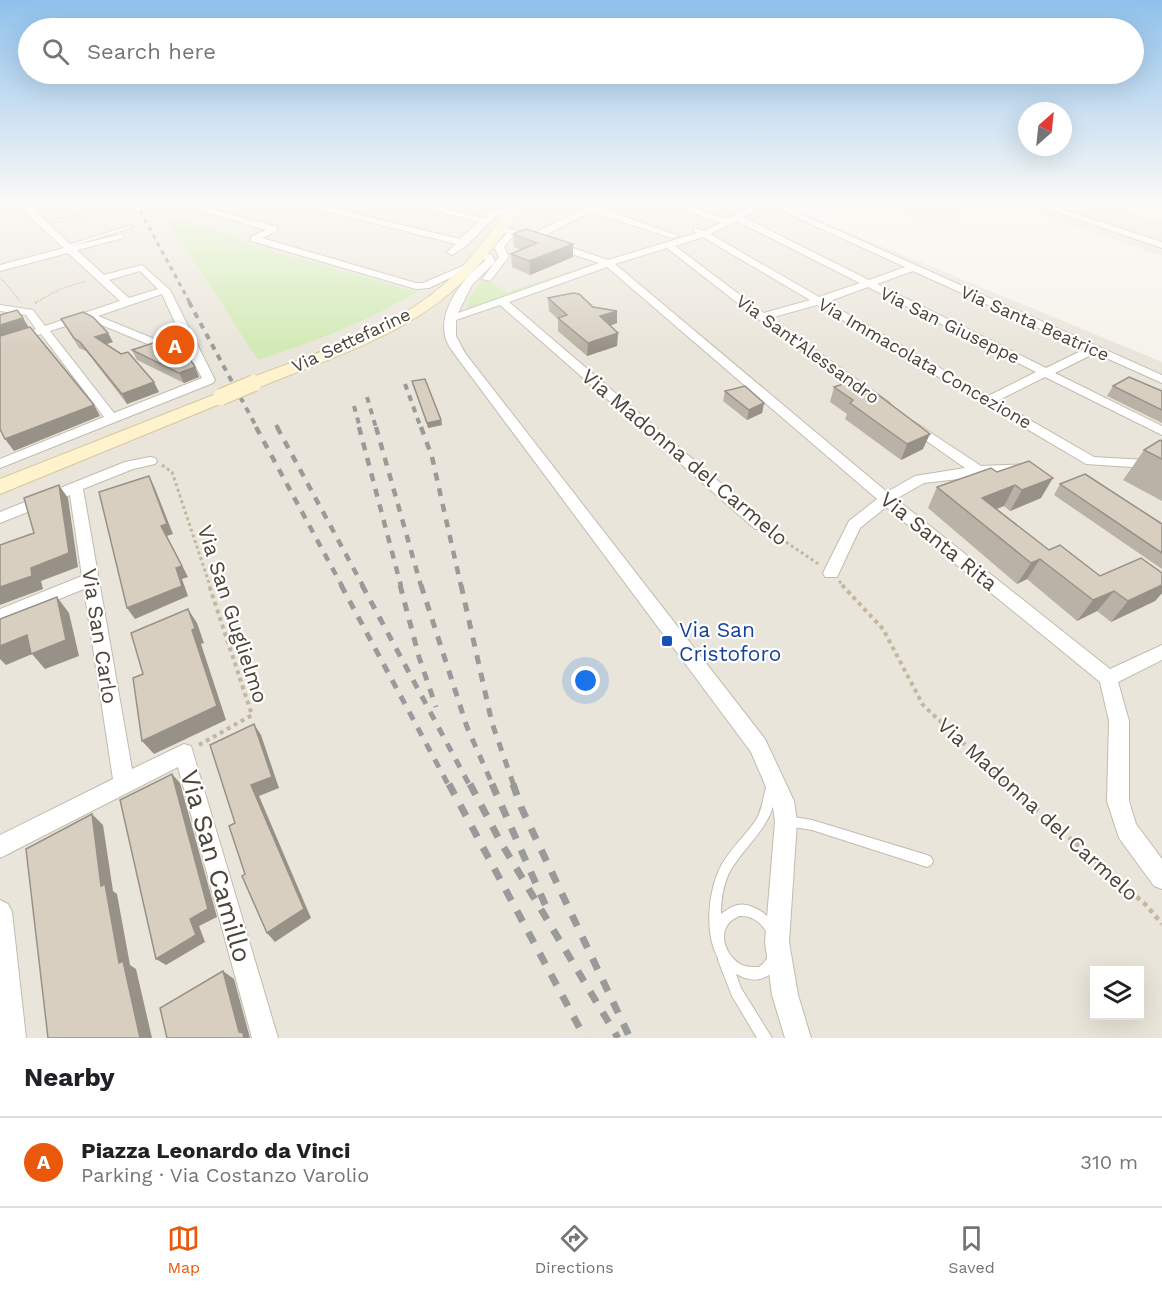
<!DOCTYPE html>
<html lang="en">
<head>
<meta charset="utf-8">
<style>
	:root { --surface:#fff; --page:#f2f2f2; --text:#202124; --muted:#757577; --line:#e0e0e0; --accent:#ea580c }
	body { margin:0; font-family:"Work Sans",sans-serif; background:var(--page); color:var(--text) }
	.controls { position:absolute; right:18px; bottom:18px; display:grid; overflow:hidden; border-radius:0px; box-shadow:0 6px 24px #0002 }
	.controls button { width:54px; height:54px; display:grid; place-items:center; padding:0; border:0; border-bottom:2px solid var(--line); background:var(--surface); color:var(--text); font:30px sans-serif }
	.compass { position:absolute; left:1018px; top:102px; width:54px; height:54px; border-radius:50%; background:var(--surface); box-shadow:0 6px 24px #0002; rotate:27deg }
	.you { position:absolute; left:586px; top:681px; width:21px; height:21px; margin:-15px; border:4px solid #fff; border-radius:50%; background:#1a73e8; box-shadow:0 0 0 9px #1a73e833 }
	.badge { display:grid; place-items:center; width:39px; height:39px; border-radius:50%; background:var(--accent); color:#fff; font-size:20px; font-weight:700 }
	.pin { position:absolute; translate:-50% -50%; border:3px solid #fff; box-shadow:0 2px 6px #0006 }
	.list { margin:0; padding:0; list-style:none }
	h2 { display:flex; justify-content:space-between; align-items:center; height:78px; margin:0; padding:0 24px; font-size:26px }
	h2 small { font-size:20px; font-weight:400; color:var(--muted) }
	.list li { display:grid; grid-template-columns:39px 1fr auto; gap:18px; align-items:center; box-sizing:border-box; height:90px; padding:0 24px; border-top:2px solid var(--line) }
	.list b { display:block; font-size:22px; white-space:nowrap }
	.list p { margin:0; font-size:20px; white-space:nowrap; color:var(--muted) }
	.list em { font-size:20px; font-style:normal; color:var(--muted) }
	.icon { flex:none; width:33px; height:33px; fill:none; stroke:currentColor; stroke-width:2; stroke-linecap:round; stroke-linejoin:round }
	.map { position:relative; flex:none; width:1162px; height:1038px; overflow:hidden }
	.search { position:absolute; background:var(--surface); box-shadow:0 6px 24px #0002; left:18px; right:18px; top:18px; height:66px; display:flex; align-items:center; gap:15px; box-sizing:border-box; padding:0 21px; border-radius:33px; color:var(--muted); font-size:22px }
	.sheet { height:168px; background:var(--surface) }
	nav { display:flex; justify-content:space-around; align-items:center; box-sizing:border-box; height:84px; border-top:2px solid var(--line); background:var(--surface); font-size:16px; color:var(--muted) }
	nav a { display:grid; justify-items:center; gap:3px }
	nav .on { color:var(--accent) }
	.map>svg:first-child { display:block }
</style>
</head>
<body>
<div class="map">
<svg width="1162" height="1038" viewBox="0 0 1162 1038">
	<rect width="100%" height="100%" fill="#f6f3ec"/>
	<!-- residential -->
	<g fill="#eae5da" fill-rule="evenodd">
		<path d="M 0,203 L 808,203 L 790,208 L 1162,362 L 1162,1038 L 0,1038 ZM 1094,970 L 1140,970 L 1140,1016 L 1094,1016 Z"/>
		<polygon points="882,203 946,203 971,216 930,226"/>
		<polygon points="1005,203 1103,203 1162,222 1162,256"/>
	</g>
	<!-- green -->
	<g fill="#d2eab5">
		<path d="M 165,216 L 238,237 L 239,242 L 417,292 C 363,323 316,341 258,360 Z"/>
		<polygon points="598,262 602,264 467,310 468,299 483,278 507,292"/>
	</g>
	<!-- parking -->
	<polygon fill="#e5e3e0" points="188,314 208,353 187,362 125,337"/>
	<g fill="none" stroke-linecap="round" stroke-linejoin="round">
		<defs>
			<g id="lane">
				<polygon points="113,206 115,207 114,208 43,225 41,224"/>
				<polygon points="129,226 133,227 69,247 65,246"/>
				<path d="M 771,783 L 775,784 C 776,789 776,793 775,798 C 770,829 743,847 729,873 C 723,886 721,900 721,914 C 733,905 741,901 755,908 C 775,917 789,941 779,962 C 775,969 770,976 763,978 C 754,982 744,978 736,974 L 741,988 L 772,1038 L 757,1038 L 732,996 L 718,960 L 718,958 C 704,933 708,889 722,864 C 731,848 746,835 756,820 C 763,808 763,796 767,784 ZM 739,916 C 742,916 746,916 749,917 C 765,922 778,946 766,960 C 764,963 761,965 759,967 C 752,967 745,967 740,964 C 726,955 717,934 731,921 C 733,919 736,918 739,916 Z"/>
				<polygon points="787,816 812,820 927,855 931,857 933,861 931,865 927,867 812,830 787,826 783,825 782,821 783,817"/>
			</g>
			<g id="street">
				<path d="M 12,203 L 27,203 L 72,246 L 123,234 L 123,238 L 77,250 L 104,275 L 142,265 L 170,290 L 215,380 L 213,383 L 0,468 L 0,459 L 104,417 L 41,334 L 0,347 L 0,340 L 36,329 L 26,315 L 0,311 L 0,305 L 33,310 L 45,326 L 120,301 L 68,253 L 0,271 L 0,265 L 64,248 L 19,207 L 0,211 L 0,206 ZM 140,271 L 158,289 L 129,298 L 109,280 ZM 162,294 L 189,353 L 98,316 ZM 87,319 L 194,363 L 202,378 L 114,413 L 50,331 Z"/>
				<polygon points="176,203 191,203 277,227 277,231 262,238 416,283 423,283 465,265 473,267 429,288 416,289 251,241 251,237 266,230"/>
				<polygon points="294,203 310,203 460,239 479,222 405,203 421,203 484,218 491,211 515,207 519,209 497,215 467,245 452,255 447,252 456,244"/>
				<path d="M 568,203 L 595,206 L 679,236 L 672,238 L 591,212 L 541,237 L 608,260 L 697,233 L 693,230 L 694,228 L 704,231 L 720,223 L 666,203 L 679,203 L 726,219 L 758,203 L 769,203 L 743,217 L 869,280 L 905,267 L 774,207 L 781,205 L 1162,375 L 1162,383 L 1095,353 L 1055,373 L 1162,426 L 1162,435 L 1045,377 L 997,401 L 1094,457 L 1162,461 L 1162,469 L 1086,464 L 817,305 L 770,318 L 890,403 L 890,409 L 882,409 L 758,319 L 667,248 L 615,264 L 887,492 L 915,476 L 965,468 L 908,428 L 907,425 L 908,422 L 913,421 L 981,466 L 1031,464 L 1033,467 L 1031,470 L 1026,471 L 924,483 L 896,499 L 1110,669 L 1162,645 L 1162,660 L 1118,682 L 1129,721 L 1129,801 L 1136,824 L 1162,859 L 1162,889 L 1154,886 L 1119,838 L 1107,801 L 1109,721 L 1100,682 L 886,507 L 860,528 L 837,577 L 825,577 L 823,573 L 849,521 L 877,499 L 607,267 L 509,302 L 765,521 L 768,525 L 765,529 L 755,529 L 500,305 L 456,320 L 456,336 L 465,353 L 765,739 L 794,801 L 797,821 L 789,942 L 798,995 L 811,1038 L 785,1038 L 772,995 L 765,942 L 775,821 L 772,801 L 751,752 L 456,356 C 452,350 446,343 445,336 C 439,308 464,277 485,261 L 485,259 L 475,256 L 475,252 L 492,255 L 495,262 L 472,285 L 458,313 L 599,263 L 514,235 L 504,247 L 509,257 L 507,259 L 490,281 L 482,279 L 499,257 L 494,247 L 507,233 L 496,230 L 496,226 L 532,234 L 583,209 ZM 737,221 L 860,283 L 819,297 L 710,234 ZM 703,237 L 810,300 L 764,313 L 675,246 ZM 913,271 L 1085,349 L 1046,368 L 877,284 ZM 868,287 L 1036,372 L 988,396 L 827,302 Z"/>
				<polygon points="1030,203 1044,203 1162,242 1162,248"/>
				<polygon points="150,457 155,458 157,461 155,464 133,469 83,489 132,769 184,744 191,746 278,1038 252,1038 178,767 0,858 0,835 113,779 84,589 0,623 0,609 82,576 70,495 0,523 0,512 125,462"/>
				<polygon points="0,900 8,904 12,912 26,1038 0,1038"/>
			</g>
			<g id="secondary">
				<path d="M 514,203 L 525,203 C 505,231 485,262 459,285 C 404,336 328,359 260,387 L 254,388 L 246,383 L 248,379 C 317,352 397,330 452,277 C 475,255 493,228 514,203 Z"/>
				<polygon points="221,392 230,397 227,401 0,494 0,479"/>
			</g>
		</defs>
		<!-- lane casing -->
		<use href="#lane" stroke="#c2bbae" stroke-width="2"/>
		<!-- street casing -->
		<use href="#street" stroke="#c2bbae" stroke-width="2"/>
		<!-- secondary casing -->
		<use href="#secondary" stroke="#d6c79b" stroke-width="2"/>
		<!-- path-far4 -->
		<g stroke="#c4b79f" stroke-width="1.5" stroke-dasharray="1.5 1.5" stroke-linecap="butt">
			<polyline points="1,278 20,301"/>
			<polyline points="35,303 60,289 86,281"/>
		</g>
		<!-- path-far3 -->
		<polyline stroke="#c4b79f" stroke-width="2" stroke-dasharray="2 2" stroke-linecap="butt" points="35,303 38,302"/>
		<!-- path-far2 -->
		<g stroke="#c4b79f" stroke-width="3" stroke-dasharray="3 3" stroke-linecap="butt">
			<polyline points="162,465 172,472 210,586"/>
			<polyline points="771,532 820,565"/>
			<polyline points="839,581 844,586"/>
		</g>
		<!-- path-far1 -->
		<g stroke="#c4b79f" stroke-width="4" stroke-dasharray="4 4" stroke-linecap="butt">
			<polyline points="842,585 883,629 923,705 1009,786"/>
			<polyline points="199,745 252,715 209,585"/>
		</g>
		<!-- path -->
		<polyline stroke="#c4b79f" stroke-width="4.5" stroke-dasharray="4.5 4.5" stroke-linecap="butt" points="1008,784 1146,905 1162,924"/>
		<!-- lane -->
		<use href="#lane" fill="#fff" fill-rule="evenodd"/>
		<!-- street -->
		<use href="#street" fill="#fff" fill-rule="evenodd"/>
		<!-- secondary -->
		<use href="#secondary" fill="#fff3cd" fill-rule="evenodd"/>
		<!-- rail-far4 -->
		<polyline stroke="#9a9a9a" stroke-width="3" stroke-dasharray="4.5 4.5" stroke-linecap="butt" points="136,203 190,303"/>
		<!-- rail-far3 -->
		<g stroke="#9a9a9a" stroke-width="4" stroke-dasharray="6 6" stroke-linecap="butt">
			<polyline points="189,302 257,428"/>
			<polyline points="405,384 421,428"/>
			<polyline points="367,397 376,428"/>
			<polyline points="354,406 360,428"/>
			<polyline points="276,425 278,428"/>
		</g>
		<!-- rail-far2 -->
		<g stroke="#9a9a9a" stroke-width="4.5" stroke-dasharray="8 8" stroke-linecap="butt">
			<polyline points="256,427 342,586"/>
			<polyline points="277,427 363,586"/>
			<polyline points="359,427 401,586"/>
			<polyline points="376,427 421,586"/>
			<polyline points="421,427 432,457 461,586"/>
		</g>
		<!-- rail-far1 -->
		<g stroke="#9a9a9a" stroke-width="5" stroke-dasharray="9 9" stroke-linecap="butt">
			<polyline points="341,585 449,786"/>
			<polyline points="362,585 470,786"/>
			<polyline points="400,585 419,657 436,707"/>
			<polyline points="421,585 467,727 493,786"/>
			<polyline points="461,585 492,723 514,786"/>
		</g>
		<!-- rail -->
		<g stroke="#9a9a9a" stroke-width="7" stroke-dasharray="12 12" stroke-linecap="butt">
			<polyline points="449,784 585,1038"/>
			<polyline points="470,784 500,841 618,1038"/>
			<polyline points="492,784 548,911"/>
			<polyline points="513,784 521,807 630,1038"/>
		</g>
		<defs>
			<polyline id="secondary-bridge" points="221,397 254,383"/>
		</defs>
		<!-- secondary-bridge casing -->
		<use href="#secondary-bridge" stroke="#d6c79b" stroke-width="18" stroke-linecap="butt"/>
		<!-- secondary-bridge -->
		<use href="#secondary-bridge" stroke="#fff3cd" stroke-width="16"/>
	</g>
	<!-- wall -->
	<g fill="#bab2a6">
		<polygon points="513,234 573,244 573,257 530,275 512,267 511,254 521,250 514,247"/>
		<polygon points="548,298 617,311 617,323 610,326 618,333 617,346 587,356 558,331 558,319 549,311"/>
		<polygon points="61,319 113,342 106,344 159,392 127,404 86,351 79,348"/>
		<polygon points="132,350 195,367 199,377 184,383 137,360"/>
		<polygon points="412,381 441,420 442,425 428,428"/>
		<polygon points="1113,386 1162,391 1162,423 1107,396"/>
		<polygon points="834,387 866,394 923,449 901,460 845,419 847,414 830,402"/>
		<polygon points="725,391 764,403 762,413 747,420 723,401"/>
		<polygon points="1162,441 1162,501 1123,480 1144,450"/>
		<polygon points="997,472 1041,498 1010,511 1004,506 997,509 1049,550 1100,576 1162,573 1162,593 1155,601 1111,622 1097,611 1077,621 1027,579 1017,584 928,508 937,487"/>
		<polygon points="1060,484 1162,524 1162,569 1054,495"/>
	</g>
	<!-- shaded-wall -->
	<g fill="#979187">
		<polygon points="573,244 573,257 530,275 529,261"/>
		<polygon points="617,311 617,323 600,329 600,316"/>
		<polygon points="23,318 30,329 0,338 0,325"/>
		<polygon points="108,333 113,342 100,346 95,337"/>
		<polygon points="618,333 617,346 587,356 588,343"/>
		<polygon points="195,367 199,377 184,383 179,373"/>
		<polygon points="154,382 159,392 127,404 122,394"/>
		<polygon points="764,403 762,413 747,420 749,410"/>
		<polygon points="94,405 100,416 14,451 5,439"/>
		<polygon points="441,420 442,425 428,428 427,423"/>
		<polygon points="930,434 923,449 901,460 907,444"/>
		<polygon points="149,476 154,486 173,534 167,536 188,577 182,579 188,596 135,619 127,608 176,568 161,526"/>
		<polygon points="1053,478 1041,498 1010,511 1022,490"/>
		<polygon points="59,485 68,498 78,567 41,581 43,589 0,605 0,587 31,568"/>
		<polygon points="1015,485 1004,506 975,517 982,498"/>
		<polygon points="1040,559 1027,579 1017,584 1031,563"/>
		<polygon points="1162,585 1162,593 1155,601 1111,622 1128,601"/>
		<polygon points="1114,591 1097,611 1077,621 1093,600"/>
		<polygon points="57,597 69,613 79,656 45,669 32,654 6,665 0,659 0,646"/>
		<polygon points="188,609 197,623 204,643 201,644 226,720 154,754 142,741 192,630"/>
		<polygon points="254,724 261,735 279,788 259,796 311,918 275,942 267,933 251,785"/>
		<polygon points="172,774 180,783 217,917 199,926 205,942 166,965 156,959 190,919"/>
		<polygon points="92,814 103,825 113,891 117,894 130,965 136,969 152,1038 140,1038 119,963 101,886"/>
		<polygon points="223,971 234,979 250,1038 244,1038 239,1032"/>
	</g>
	<!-- building -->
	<g fill="#d8cfc1" stroke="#979187" stroke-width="1.5">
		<polygon points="526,229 573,244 529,261 511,254 537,243 513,234"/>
		<polygon points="573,293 579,294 593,307 617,311 600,316 618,333 588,343 558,318 567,315 548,298"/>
		<polygon points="17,310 23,318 0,325 0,315"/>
		<polygon points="83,312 93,317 108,333 95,337 121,354 128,352 154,382 122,394 80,342 74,338 61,319"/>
		<polygon points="30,327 94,405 5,439 0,429 0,336"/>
		<polygon points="156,342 169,347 190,359 195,367 179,373 132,350"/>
		<polygon points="1129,377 1162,391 1162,410 1113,386"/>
		<polygon points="425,379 441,420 427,423 412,381"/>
		<polygon points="849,382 866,394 877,394 930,434 907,444 850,403 853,400 834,387"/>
		<polygon points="745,386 764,403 749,410 725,391"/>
		<polygon points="1160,440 1162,441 1162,459 1144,450"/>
		<polygon points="1029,461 1053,478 1022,490 1015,485 982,498 1049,550 1060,545 1100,576 1141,558 1162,573 1162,585 1128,601 1114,591 1093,600 1040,559 1031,563 937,487 991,468 997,472"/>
		<polygon points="1085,474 1162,524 1162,553 1060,484"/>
		<polygon points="149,476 167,524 161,526 182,566 176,568 182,586 127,608 99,492"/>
		<polygon points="59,485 69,553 31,568 32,576 0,587 0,545 34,533 24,498"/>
		<polygon points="57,597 66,640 31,654 27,635 0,646 0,619"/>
		<polygon points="188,609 195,628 192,630 217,706 142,741 133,678 143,674 131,633"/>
		<polygon points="254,724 272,777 251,785 304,909 267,933 242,876 245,874 229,826 235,823 210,745"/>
		<polygon points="172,774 208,909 190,919 196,935 156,959 120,800"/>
		<polygon points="92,814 101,886 105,884 119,963 123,961 140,1038 48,1038 26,849"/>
		<polygon points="223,971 239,1032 243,1033 244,1038 167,1038 160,1008"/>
	</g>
	<!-- sky -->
	<linearGradient id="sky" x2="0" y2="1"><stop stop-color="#8fc1ec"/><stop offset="0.58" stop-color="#fbfaf6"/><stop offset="1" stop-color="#fbfaf6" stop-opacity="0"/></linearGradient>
	<rect width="1162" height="349" fill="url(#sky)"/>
	<!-- markers -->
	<rect fill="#1a4fb4" stroke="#fff" stroke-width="2" x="661" y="635" width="12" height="12" rx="3"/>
	<g text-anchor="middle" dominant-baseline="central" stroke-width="4.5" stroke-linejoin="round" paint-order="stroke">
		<!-- far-street labels -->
		<g font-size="18" fill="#4b4439" stroke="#fff">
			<text transform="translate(1035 323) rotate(24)">Via Santa Beatrice</text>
			<text transform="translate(950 325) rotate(26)">Via San Giuseppe</text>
			<text transform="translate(351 340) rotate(-25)">Via Settefarine</text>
			<text transform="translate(808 349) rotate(36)">Via Sant'Alessandro</text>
			<text transform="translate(925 363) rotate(30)">Via Immacolata Concezione</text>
		</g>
		<!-- street labels -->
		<g font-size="21" fill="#4b4439" stroke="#fff">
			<text transform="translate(685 457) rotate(40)">Via Madonna del Carmelo</text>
			<text transform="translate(939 541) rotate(39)">Via Santa Rita</text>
			<text transform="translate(233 614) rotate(72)">Via San Guglielmo</text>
			<text transform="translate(100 636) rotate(81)">Via San Carlo</text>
			<text transform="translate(1038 809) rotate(42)">Via Madonna del Carmelo</text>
		</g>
		<!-- transit labels -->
		<g font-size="21" fill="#164399" stroke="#fff" text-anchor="start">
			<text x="679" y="629">Via San<tspan x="679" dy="24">Cristoforo</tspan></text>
		</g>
		<!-- near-street labels -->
		<g font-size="26" fill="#4b4439" stroke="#fff">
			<text transform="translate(216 866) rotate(74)">Via San Camillo</text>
		</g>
	</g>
</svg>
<div class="controls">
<button><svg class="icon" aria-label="layers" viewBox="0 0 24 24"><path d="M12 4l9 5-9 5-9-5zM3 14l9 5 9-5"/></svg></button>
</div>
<svg class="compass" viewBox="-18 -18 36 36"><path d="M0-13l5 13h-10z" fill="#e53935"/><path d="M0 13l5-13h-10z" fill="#757577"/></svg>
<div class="you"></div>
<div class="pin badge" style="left:175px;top:345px">A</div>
<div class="search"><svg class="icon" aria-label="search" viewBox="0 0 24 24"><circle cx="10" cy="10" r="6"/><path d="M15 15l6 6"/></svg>Search here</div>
</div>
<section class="sheet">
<h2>Nearby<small></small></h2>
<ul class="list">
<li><span class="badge">A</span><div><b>Piazza Leonardo da Vinci</b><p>Parking · Via Costanzo Varolio</p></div><em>310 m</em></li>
</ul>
</section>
<nav>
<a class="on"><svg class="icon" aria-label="map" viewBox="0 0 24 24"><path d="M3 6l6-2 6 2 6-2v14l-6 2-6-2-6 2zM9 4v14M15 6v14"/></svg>Map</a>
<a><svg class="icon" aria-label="directions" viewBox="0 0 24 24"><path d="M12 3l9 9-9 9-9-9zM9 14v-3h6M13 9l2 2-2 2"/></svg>Directions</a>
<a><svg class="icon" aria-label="saved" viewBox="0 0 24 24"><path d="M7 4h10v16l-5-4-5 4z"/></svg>Saved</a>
</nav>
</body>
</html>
